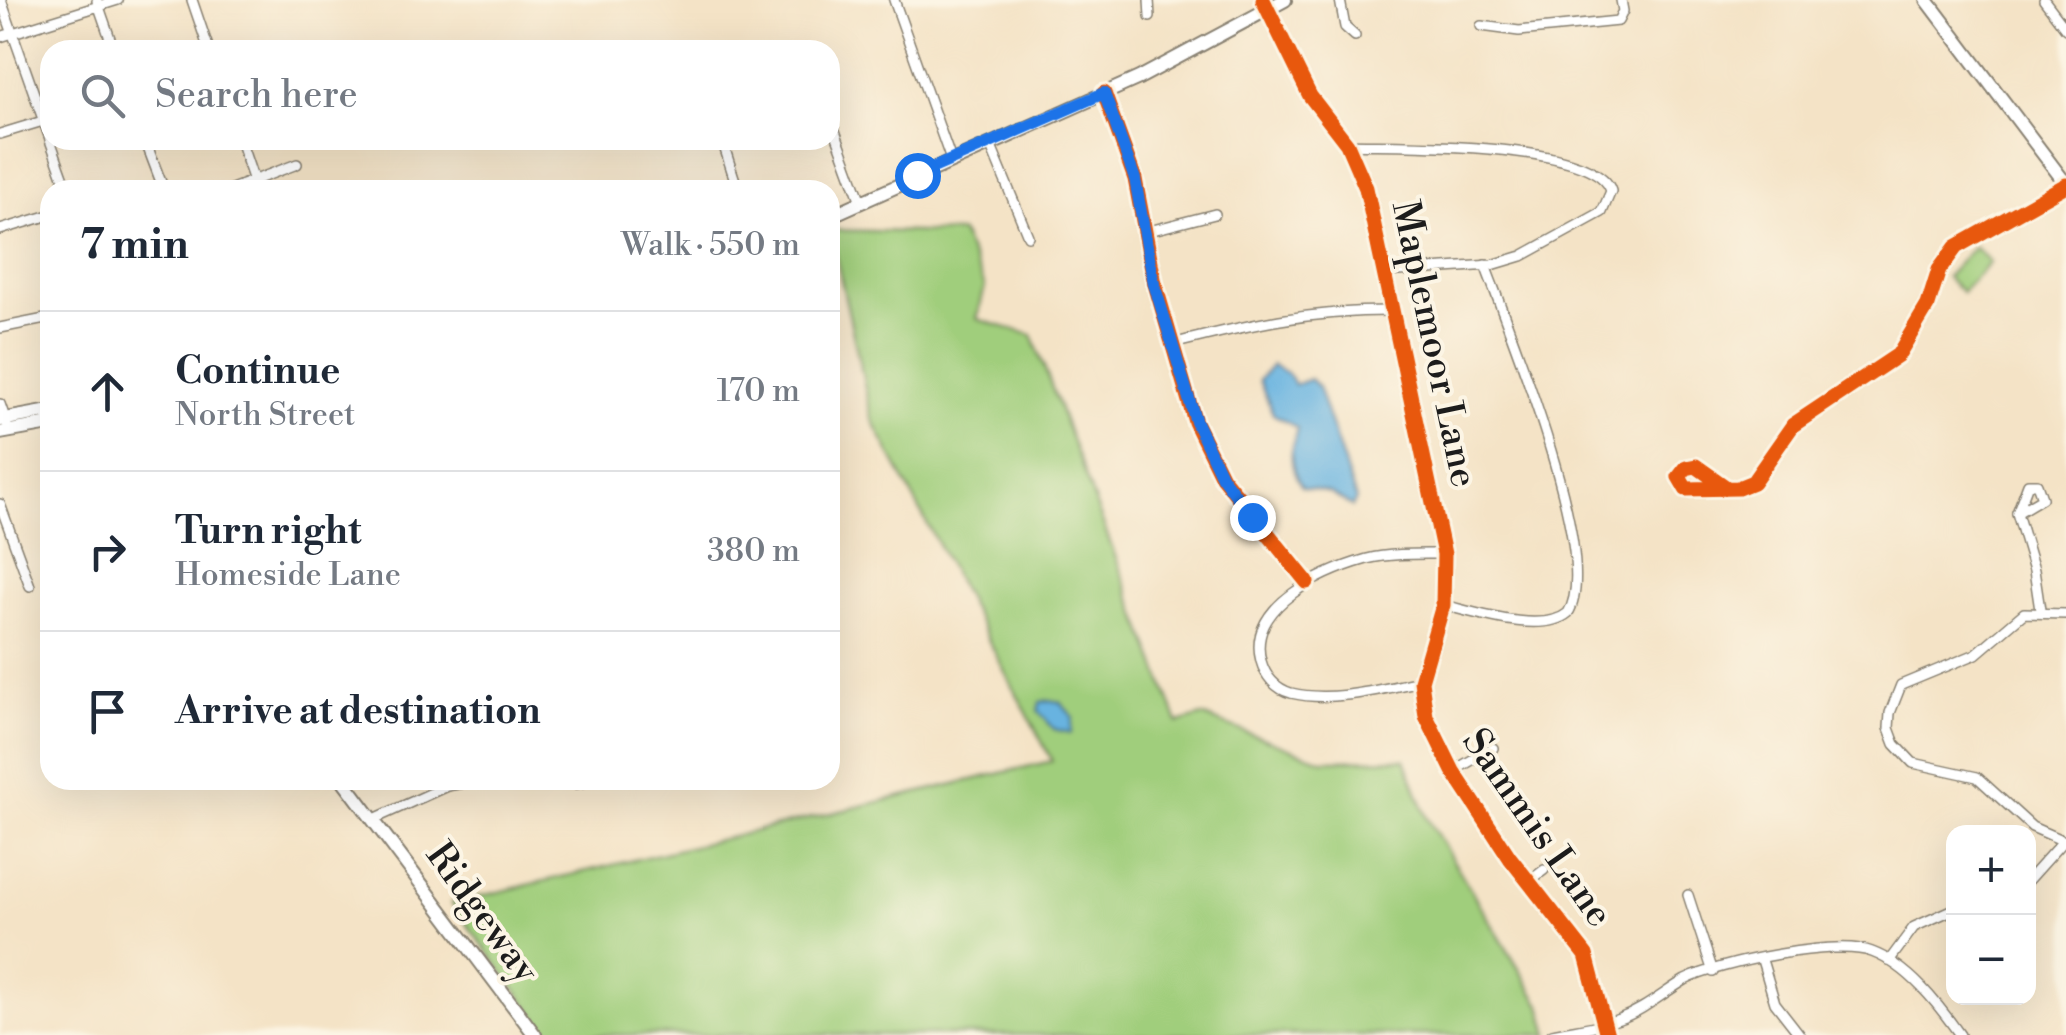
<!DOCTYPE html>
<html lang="en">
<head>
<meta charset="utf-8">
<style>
	:root { --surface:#fff; --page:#f6f6f7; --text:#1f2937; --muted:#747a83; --line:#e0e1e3 }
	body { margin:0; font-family:"Libre Bodoni",serif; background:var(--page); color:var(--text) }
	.controls { position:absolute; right:30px; bottom:30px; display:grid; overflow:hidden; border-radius:20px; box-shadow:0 10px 40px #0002 }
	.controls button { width:90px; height:90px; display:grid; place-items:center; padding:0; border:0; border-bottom:2px solid var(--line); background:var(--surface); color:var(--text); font:50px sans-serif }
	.stop { position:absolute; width:30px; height:30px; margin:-22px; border:8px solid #1a73e8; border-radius:50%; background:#fff }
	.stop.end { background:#1a73e8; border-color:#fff; box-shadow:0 2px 10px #0008 }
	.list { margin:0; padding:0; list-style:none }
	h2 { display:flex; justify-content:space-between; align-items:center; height:130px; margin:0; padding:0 40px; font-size:42px }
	h2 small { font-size:32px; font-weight:400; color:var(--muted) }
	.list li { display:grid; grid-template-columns:65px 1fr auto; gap:30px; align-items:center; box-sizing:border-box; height:160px; padding:0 40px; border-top:2px solid var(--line) }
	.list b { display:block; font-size:38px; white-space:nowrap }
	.list p { margin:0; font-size:32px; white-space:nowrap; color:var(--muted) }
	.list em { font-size:32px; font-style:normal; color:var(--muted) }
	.icon { flex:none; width:55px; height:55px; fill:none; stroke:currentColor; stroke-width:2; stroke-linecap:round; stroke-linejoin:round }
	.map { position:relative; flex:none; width:2066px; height:1035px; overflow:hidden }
	.search { position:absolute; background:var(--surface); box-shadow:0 10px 40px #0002; left:40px; top:40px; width:800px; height:110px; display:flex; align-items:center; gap:25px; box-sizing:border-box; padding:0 35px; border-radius:30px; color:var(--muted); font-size:38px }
	.panel { position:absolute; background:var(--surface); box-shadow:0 10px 40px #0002; left:40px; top:180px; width:800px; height:610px; border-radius:30px }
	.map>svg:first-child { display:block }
</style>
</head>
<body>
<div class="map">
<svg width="2066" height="1035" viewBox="0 0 2066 1035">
	<rect width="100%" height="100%" fill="#fcf5e5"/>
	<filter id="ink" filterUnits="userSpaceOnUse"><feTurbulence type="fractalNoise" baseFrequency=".01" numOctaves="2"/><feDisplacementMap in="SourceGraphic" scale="20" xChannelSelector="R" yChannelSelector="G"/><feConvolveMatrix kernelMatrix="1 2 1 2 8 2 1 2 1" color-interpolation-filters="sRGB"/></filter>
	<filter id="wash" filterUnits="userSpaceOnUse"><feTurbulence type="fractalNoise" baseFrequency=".0048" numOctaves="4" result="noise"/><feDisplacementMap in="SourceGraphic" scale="40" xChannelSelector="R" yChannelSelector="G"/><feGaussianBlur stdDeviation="2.25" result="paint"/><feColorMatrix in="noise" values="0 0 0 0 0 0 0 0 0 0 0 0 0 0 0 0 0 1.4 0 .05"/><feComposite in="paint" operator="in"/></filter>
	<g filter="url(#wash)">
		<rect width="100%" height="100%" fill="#f4e3c6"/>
		<!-- green -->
		<g fill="#a0ce7c" stroke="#5e754c" stroke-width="2.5">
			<polygon points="830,230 961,233 985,286 977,319 1032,335 1178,723 1202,716 1322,760 1405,759 1427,818 1541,1005 1549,1035 550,1035 451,903 1052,761 872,419"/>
			<polygon points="1974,247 1990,262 1962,292 1946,277"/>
		</g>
		<!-- water -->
		<g fill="#67b3e0" stroke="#42687e" stroke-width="2.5">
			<path d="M 1272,365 L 1287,373 L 1294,385 L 1310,379 L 1318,387 L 1356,499 L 1352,507 L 1330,493 L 1302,487 C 1287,464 1291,450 1297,428 L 1273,414 L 1259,380 Z"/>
			<polygon points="1049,700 1060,702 1073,717 1071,733 1054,729 1038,711 1040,702"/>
		</g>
	</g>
	<g filter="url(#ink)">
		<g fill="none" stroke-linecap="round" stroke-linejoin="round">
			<defs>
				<g id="street">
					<polyline points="1,0 50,139"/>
					<polyline points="192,0 209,50"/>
					<polyline points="894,0 951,160"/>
					<polyline points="1149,0 1150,17"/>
					<polyline points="1263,0 1310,96 1347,144 1366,188 1444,554 1443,605 1421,681 1426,716 1453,771 1510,858 1586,955 1607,1035"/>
					<polyline points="1340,0 1345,27 1355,36"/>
					<polyline points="2044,0 2066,29"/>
					<polyline points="97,1 114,50"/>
					<polyline points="1481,26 1519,31 1618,21 1623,11 1621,0"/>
					<polyline points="0,37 118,0"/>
					<polyline points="1104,93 1135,179 1155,284 1195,422 1222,477 1307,582"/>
					<polyline points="830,117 861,202"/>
					<polyline points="0,134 43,121"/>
					<polyline points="50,140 68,190"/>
					<polyline points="145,140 164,190"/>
					<polyline points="240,140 257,190"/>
					<polyline points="722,140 738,190"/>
					<polyline points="990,144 1028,236"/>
					<path d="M 1347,144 C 1395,146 1596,140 1611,191 L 1602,212 L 1522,256 L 1492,265 L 1383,272"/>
					<polyline points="229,190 297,164"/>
					<polyline points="0,230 50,215"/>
					<polyline points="1145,232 1215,214"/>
					<polyline points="0,328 50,318"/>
					<path d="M 1172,344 C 1251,324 1308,311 1390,311"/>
					<polyline points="0,404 7,424"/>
					<polygon points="2028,484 2037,484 2042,498 2017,513"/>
					<polyline points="1727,488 1696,466 1686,468 1679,477 1686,489 1738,488 1753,482 1793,425 1898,355 1928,305 1939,270 1956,247 2066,185"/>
					<polyline points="0,504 30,586"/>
					<polyline points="2017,513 2034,570 2040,610"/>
					<path d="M 1443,605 C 1473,612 1542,635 1568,613 C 1603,559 1508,327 1485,265"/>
					<polyline points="2066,614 2024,613 1976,654 1901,685 1890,713 1889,728 1895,744 1913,763 1977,777 2032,827 2066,842"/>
					<path d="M 1421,681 C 1381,689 1333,703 1291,693 C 1276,689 1265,676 1261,661 C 1246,605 1325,571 1367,559 C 1391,553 1419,554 1444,554"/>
					<polyline points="1453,771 1493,748"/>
					<polyline points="569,780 576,784 593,780"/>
					<polyline points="374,819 447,786 479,780"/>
					<polyline points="2028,880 2063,841"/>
					<polyline points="1527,883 1544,870"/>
					<polyline points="1688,895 1713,972"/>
					<polyline points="1762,960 1775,1003 1800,1035"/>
					<polyline points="1889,961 1914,927 1954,909"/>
					<path d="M 1552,1034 C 1574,1029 1598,1027 1619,1019 C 1644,1010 1663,993 1685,980 C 1718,963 1838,938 1872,952 C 1909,966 1938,1004 1960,1035"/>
				</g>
				<g id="secondary">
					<polyline points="1927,0 2066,184"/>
					<polyline points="830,216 1139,78 1285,0"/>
					<polyline points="0,420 50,411"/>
					<polyline points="0,433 50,424"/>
					<polyline points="343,780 535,1035"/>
				</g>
			</defs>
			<!-- street casing -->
			<use href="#street" stroke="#888071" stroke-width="12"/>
			<!-- secondary casing -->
			<use href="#secondary" stroke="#888071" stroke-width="16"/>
			<!-- street -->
			<use href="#street" stroke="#fff" stroke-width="9"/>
			<!-- secondary -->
			<use href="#secondary" stroke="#fff" stroke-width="12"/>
			<defs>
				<g id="cycleway">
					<polyline points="1263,0 1310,96 1347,144 1366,188 1444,554 1443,605 1421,681 1426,716 1453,771 1510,858 1586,955 1607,1035"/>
					<polyline points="1104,93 1135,179 1155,284 1195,422 1222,477 1307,582"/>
					<polyline points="1727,488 1696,466 1686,468 1679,477 1686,489 1738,488 1753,482 1793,425 1898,355 1928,305 1939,270 1956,247 2066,185"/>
				</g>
			</defs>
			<!-- cycleway casing -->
			<use href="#cycleway" stroke="#fcf5e5" stroke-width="21"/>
			<!-- cycleway -->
			<use href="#cycleway" stroke="#e8590c" stroke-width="15"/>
		</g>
	</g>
	<g fill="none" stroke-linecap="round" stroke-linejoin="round" filter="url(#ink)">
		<!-- route -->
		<polyline stroke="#1a73e8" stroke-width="12" points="917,175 1104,93 1135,179 1154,284 1196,422 1222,477 1252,517"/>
	</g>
	<g text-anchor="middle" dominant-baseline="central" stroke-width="8" stroke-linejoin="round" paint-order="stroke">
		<!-- street labels -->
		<g font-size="38" fill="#1c1c1c" stroke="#fcf5e5">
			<text transform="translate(1434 344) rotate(78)">Maplemoor Lane</text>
			<text transform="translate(1537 828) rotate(55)">Sammis Lane</text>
			<text transform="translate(482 913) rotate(54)">Ridgeway</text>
		</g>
	</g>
</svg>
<div class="controls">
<button>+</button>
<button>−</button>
</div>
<div class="stop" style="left:917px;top:175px"></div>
<div class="stop end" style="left:1252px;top:517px"></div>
<div class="search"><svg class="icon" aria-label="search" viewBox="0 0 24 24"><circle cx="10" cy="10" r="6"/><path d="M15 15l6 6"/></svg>Search here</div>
<section class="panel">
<h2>7 min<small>Walk · 550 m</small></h2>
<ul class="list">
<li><svg class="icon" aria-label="ahead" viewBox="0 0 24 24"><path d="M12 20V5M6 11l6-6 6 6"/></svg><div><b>Continue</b><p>North Street</p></div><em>170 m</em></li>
<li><svg class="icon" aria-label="right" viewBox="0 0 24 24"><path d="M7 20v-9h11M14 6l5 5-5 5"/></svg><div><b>Turn right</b><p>Homeside Lane</p></div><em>380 m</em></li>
<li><svg class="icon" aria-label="arrive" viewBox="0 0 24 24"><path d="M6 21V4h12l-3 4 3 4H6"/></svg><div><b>Arrive at destination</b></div></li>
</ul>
</section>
</div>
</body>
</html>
